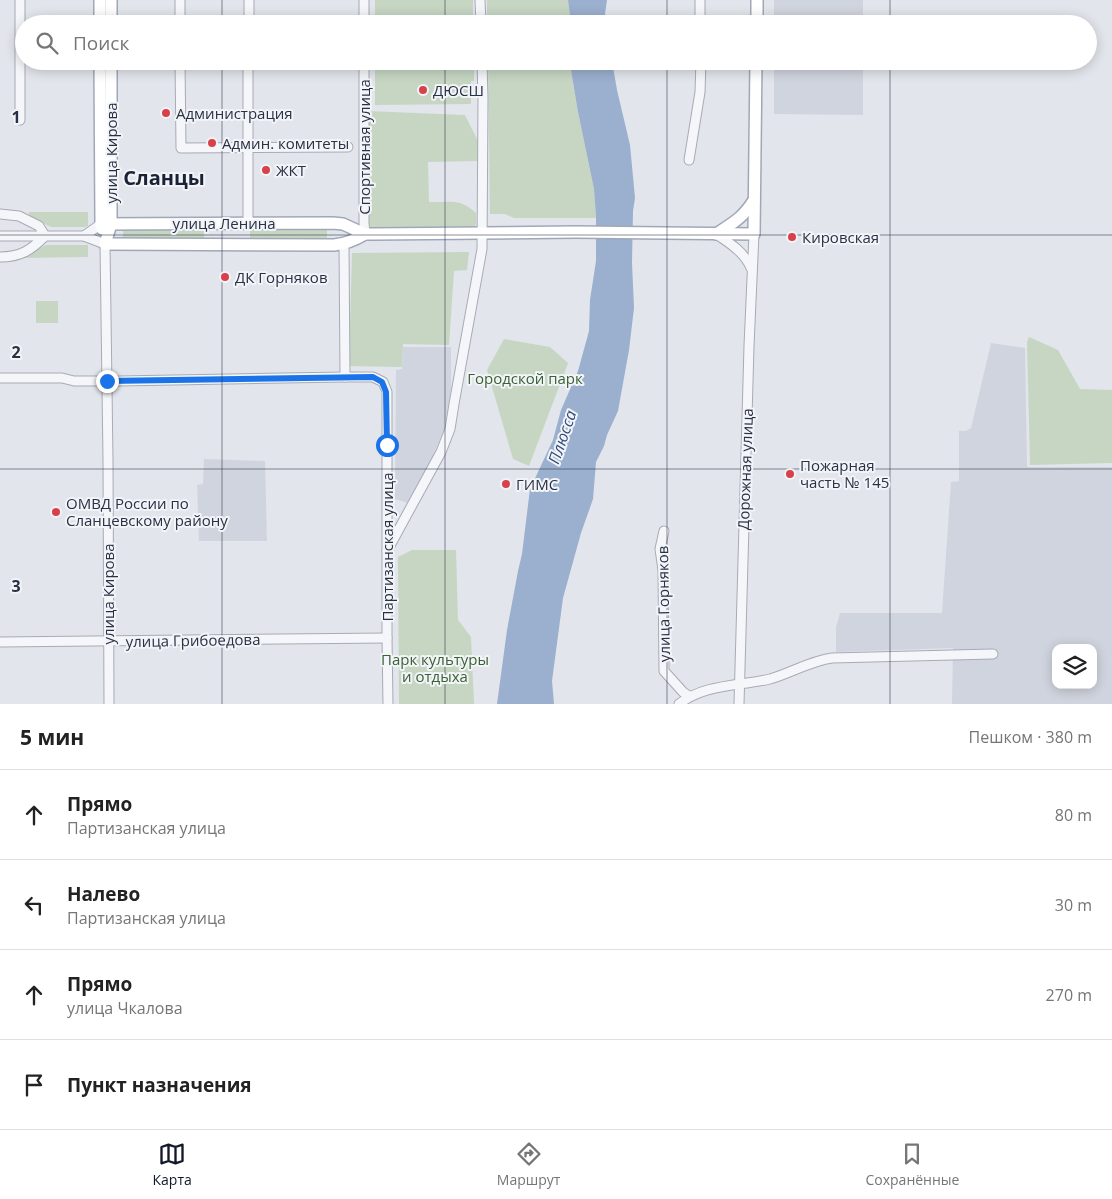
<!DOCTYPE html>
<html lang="ru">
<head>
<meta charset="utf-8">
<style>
	:root { --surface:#fff; --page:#f2f2f2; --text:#222; --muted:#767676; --line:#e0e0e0; --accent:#111827 }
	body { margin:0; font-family:"Open Sans",sans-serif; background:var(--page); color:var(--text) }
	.controls { position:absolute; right:15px; bottom:15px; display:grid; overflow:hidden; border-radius:10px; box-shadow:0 2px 12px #0003 }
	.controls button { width:45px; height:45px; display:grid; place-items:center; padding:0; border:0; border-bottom:1px solid var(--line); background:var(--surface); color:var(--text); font:25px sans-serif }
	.stop { position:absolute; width:15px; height:15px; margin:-11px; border:4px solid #1a73e8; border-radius:50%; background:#fff }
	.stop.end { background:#1a73e8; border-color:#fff; box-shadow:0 1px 5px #0008 }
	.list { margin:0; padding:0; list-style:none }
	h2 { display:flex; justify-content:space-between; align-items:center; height:65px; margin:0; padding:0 20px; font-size:21px }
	h2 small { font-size:16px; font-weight:400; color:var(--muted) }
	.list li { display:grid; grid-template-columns:32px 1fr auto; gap:15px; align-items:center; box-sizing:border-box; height:90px; padding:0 20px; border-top:1px solid var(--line) }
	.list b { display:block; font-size:19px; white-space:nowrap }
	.list p { margin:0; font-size:16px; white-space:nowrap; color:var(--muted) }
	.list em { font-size:16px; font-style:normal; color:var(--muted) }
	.icon { flex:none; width:28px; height:28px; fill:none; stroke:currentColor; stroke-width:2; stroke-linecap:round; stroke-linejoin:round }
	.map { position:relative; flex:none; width:1112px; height:704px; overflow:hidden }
	.search { position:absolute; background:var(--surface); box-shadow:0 2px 12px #0003; left:15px; right:15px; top:15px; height:55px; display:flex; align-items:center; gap:12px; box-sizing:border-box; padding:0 18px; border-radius:28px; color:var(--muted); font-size:19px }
	.sheet { height:425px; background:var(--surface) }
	nav { display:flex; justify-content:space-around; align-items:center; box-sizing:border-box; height:70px; border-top:1px solid var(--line); background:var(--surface); font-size:14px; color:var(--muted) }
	nav a { display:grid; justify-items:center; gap:2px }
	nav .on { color:var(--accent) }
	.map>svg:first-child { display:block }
</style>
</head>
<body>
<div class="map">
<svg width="1112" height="704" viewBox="0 0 1112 704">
	<rect width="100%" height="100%" fill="#e2e5eb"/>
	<!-- built -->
	<g fill="#d0d4de" fill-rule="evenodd">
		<rect x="774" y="0" width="89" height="24"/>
		<polygon points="774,61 863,61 863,115 774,114"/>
		<path d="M 991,343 L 1025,348 L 1027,467 L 1112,467 L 1112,704 L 952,704 L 953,648 L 836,652 L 836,627 L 840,613 L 942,613 L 951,482 L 959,481 L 959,431 L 966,431 L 971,428 ZM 1056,648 L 1093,648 L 1093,685 L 1056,685 Z"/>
		<polygon points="403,347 451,347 451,390 444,429 427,470 408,503 395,499 396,370 402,369"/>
		<polygon points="204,459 265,461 267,541 199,541 197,485 203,484"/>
	</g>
	<!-- green -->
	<g fill="#c6d6c3">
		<rect x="375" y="0" width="98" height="24"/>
		<polygon points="487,0 568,0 571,24 487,24"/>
		<polygon points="375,61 474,61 474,81 471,81 471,104 375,105"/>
		<polygon points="488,61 571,61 571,70 578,112 594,189 596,218 514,218 505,214 490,214"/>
		<path d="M 367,111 L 465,115 L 478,141 L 478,161 L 428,162 L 429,202 C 449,203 459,197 476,213 L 476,224 L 473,228 L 372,229 L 367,222 Z"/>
		<polygon points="29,212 88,212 88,226 84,227 51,227 29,216"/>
		<rect x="123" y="227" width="81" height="14"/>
		<rect x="250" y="227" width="77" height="14"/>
		<polygon points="46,245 88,245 88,257 19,258"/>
		<polygon points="469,252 467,270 454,271 449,345 403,344 402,367 349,366 352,253"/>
		<rect x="36" y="301" width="22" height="22"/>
		<polygon points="1029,337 1058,350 1080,389 1112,390 1112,463 1030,465 1027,342"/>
		<polygon points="504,339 550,347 568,363 529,466 513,459 487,370"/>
		<polygon points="412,550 456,550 458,620 471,637 474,704 399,704 398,557"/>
	</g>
	<!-- water -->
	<g fill="#9bafce">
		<polygon points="568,0 607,0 605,14 607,24 571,24"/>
		<polygon points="571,61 612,61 617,90 630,145 635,198 633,211 632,263 634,308 629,350 618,411 607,435 604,446 596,462 593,499 581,533 563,598 552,681 554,704 497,704 507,630 518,571 522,554 530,489 553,440 561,410 578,371 589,331 590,300 596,261 596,217 594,189 578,112 571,70"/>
	</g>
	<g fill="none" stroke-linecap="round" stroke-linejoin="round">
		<defs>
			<g id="minor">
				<polyline points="20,0 20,120"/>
				<polyline points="180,0 180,24"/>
				<polyline points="480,0 481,24"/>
				<polyline points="249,24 249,0"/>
				<polyline points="364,24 364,0"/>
				<polyline points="700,24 700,0"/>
				<polyline points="180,61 181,148 348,147"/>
				<polyline points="364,61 364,223 365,234"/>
				<polyline points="689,160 700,92 701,61"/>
				<polyline points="0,214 19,216 39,226 45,236"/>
				<polyline points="248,223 248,61"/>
				<path d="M 716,234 C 730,243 745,253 751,268"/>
				<polyline points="0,236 84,236 105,244 108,460 109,704"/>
				<polyline points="84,236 101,224"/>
				<polyline points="344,244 345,377 373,377 383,382 387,392 387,638 388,704"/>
				<path d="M 0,257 C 21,257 31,250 45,236"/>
				<polyline points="0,378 62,378 74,381 119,381 345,377"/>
				<polyline points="664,531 660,549 663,570 664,671 683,692 689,696"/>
				<polyline points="387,551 441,452 450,429 454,404 482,249 483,99 482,61"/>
				<polyline points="0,642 387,638"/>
				<path d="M 679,704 C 704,684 740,686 770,679 C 791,673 810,661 832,658 L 993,654"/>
				<polyline points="739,704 749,346 754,234"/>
			</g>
			<g id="major">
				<polyline points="100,0 100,24"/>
				<polyline points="111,24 111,0"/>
				<polyline points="757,24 757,0"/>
				<polyline points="100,61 101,224 102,229"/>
				<polyline points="101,224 333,223 343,224 365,234 374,234 576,232 754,234 756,61"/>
				<path d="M 716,234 C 733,223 743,218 754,200"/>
				<path d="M 105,244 L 334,245 C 346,244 355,240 365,234"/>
				<polyline points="105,244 111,224 111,61"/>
			</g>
		</defs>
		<!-- minor casing -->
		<use href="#minor" stroke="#a7abb6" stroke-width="11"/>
		<!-- major casing -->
		<use href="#major" stroke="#a0a8b8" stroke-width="14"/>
		<!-- minor -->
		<use href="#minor" stroke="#f5f6f9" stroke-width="9"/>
		<!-- major -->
		<use href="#major" stroke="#fff" stroke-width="11"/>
	</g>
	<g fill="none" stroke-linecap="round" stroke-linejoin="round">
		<!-- route -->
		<polyline stroke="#1a73e8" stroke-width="6" points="107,381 373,377 382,382 386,392 387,445"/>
	</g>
	<!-- grid -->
	<path fill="none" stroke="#293145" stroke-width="1" stroke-opacity="0.55" d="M 222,0 L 222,24M 445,0 L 445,24M 667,0 L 667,24M 890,0 L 890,24M 222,61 L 222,704M 445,61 L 445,704M 667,61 L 667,704M 890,61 L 890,704M 0,235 L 1112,235M 0,469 L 1112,469"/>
	<!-- markers -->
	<g fill="#d8404a" stroke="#f2f4f8" stroke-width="2">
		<circle cx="423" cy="90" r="5"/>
		<circle cx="166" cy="113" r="5"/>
		<circle cx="212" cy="143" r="5"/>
		<circle cx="266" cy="170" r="5"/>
		<circle cx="792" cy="237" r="5"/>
		<circle cx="225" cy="277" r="5"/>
		<circle cx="790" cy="474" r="5"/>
		<circle cx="506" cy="484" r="5"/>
		<circle cx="56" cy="512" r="5"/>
	</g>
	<g text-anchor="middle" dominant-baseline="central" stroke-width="4" stroke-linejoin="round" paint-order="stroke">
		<!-- poi labels -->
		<g font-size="15" fill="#293145" stroke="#f2f4f8" text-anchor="start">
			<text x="433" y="90">ДЮСШ</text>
			<text x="176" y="113">Администрация</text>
			<text x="222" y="143">Админ. комитеты</text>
			<text x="276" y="170">ЖКТ</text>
			<text x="802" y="237">Кировская</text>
			<text x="235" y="277">ДК Горняков</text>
			<text x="800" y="465">Пожарная<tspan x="800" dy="17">часть № 145</tspan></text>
			<text x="516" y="484">ГИМС</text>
			<text x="66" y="503">ОМВД России по<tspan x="66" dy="17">Сланцевскому району</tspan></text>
		</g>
		<!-- street labels -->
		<g font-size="15" fill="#293145" stroke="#f2f4f8">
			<text transform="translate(364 147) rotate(-90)">Спортивная улица</text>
			<text transform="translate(111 153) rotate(-90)">улица Кирова</text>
			<text x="224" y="223">улица Ленина</text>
			<text transform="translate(745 469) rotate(-88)">Дорожная улица</text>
			<text transform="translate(387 547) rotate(-90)">Партизанская улица</text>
			<text transform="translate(108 594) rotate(-90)">улица Кирова</text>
			<text transform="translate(663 604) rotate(-91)">улица Горняков</text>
			<text transform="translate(193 640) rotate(-1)">улица Грибоедова</text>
		</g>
		<!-- park labels -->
		<g font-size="15" fill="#3a6135" stroke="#f2f4f8">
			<text x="525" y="378">Городской парк</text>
			<text x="435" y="659">Парк культуры<tspan x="435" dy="17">и отдыха</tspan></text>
		</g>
		<!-- water labels -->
		<g font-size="16" font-style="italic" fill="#304c7c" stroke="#f2f4f8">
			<text transform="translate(562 437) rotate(-71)">Плюсса</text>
		</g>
		<!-- district labels -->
		<g font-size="20" font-weight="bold" fill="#1b2236" stroke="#f2f4f8">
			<text x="164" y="177">Сланцы</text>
		</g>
	</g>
	<g font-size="16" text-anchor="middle" font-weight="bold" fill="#293145" stroke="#f2f4f8" stroke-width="4" stroke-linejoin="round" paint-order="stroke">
		<text x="16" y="123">1</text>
		<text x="16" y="358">2</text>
		<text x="16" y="592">3</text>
	</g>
</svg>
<div class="controls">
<button><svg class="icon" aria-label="layers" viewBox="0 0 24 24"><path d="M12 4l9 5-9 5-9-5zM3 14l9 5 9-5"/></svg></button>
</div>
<div class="stop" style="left:387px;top:445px"></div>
<div class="stop end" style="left:107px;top:381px"></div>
<div class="search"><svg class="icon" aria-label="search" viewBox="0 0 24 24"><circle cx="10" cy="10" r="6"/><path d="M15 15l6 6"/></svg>Поиск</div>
</div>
<section class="sheet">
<h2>5 мин<small>Пешком · 380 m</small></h2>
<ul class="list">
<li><svg class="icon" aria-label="ahead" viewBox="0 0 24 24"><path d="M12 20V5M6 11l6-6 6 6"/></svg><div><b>Прямо</b><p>Партизанская улица</p></div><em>80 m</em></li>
<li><svg class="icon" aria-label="left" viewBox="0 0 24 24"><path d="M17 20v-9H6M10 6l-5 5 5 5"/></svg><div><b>Налево</b><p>Партизанская улица</p></div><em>30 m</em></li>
<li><svg class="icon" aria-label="ahead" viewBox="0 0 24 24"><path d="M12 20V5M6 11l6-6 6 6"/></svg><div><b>Прямо</b><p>улица Чкалова</p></div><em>270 m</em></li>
<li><svg class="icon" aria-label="arrive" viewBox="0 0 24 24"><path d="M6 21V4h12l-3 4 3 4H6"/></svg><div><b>Пункт назначения</b></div></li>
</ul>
</section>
<nav>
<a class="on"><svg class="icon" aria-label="map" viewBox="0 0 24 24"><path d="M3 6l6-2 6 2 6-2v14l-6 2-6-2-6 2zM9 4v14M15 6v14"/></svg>Карта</a>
<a><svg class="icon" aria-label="directions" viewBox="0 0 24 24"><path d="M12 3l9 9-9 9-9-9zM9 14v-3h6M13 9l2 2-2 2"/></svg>Маршрут</a>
<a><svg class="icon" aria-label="saved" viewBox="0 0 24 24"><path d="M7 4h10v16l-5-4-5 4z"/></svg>Сохранённые</a>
</nav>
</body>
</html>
